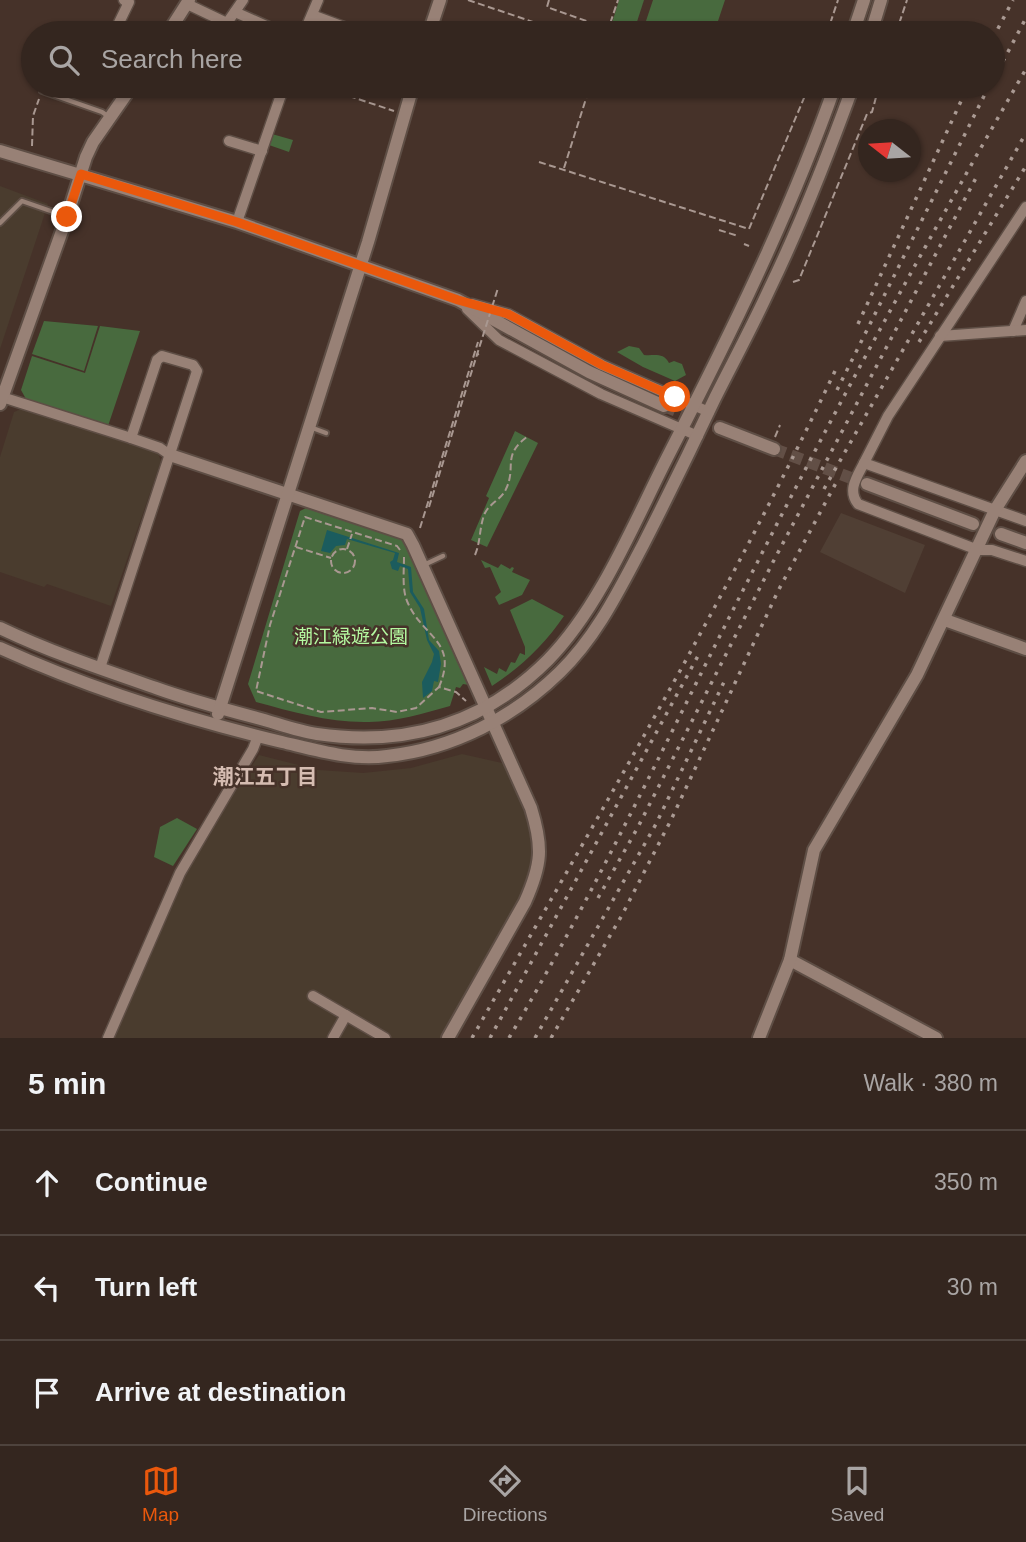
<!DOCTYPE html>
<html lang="en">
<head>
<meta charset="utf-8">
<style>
	:root { --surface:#34261f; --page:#3c2e28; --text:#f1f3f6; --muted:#a9a5a4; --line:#4e433d; --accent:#ea580c }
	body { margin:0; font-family:Arial,"Noto Sans JP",sans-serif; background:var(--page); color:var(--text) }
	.compass { position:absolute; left:858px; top:119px; width:63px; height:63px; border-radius:50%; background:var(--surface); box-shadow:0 2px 5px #0004; rotate:287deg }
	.stop { position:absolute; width:21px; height:21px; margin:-16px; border:5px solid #ea580c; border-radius:50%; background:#fff }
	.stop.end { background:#ea580c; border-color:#fff; box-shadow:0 2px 7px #0008 }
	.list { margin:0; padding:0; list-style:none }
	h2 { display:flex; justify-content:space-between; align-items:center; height:91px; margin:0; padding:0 28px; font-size:30px }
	h2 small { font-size:23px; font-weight:400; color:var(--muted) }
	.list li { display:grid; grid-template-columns:46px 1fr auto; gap:21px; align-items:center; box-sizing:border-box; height:105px; padding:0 28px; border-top:2px solid var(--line) }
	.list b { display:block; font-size:26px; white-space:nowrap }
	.list em { font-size:23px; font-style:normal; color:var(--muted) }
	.icon { flex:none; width:38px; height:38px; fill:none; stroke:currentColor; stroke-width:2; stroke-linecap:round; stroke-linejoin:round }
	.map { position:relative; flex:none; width:1026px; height:1038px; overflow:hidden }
	.search { position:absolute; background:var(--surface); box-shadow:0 2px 5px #0004; left:21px; right:21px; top:21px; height:77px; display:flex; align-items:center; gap:18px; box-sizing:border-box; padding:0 24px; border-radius:38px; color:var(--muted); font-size:26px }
	.sheet { height:406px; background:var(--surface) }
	nav { display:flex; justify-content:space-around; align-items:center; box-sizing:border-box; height:98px; border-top:2px solid var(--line); background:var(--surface); font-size:19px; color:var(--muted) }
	nav a { display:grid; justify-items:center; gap:4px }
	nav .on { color:var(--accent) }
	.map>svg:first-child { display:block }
</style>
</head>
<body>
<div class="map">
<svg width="1026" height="1038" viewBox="0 0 1026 1038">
	<rect width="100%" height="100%" fill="#463229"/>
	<!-- industrial -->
	<g fill="#4a3c2e">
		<polygon points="0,186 48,204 0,349"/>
		<polygon points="21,409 158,453 161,461 111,606 47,584 44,587 0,572 0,457 14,412"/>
		<polygon points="462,754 502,763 531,808 539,863 448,1038 108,1038 180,873 259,755 318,770 363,773 411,768"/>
	</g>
	<!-- education -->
	<polygon fill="#503f34" points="841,513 925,545 905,593 820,552"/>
	<!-- green -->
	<g fill="#486a3e">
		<polygon points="619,0 644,0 634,31 612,23"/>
		<polygon points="653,0 725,0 714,33 663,33 644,27"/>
		<polygon points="272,134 293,140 289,152 269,145"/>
		<polygon points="44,321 98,326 84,371 32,354"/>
		<polygon points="100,326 140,331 108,426 26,399 21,390 32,356 85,373"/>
		<path d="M 629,346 L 639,348 L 644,355 C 655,356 663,352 669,363 L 674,361 L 682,364 L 686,375 L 675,381 L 643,367 L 617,352 Z"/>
		<polygon points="515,431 538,443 487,547 471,540 489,498 486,496"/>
		<path d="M 306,508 L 401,539 L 405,544 L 469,685 L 463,684 L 460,688 L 456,687 L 450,706 C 424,713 396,722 369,722 C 330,723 293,712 256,702 L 248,684 L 300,511 Z"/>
		<polygon points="481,560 498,568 501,564 510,569 512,567 514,568 512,572 530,580 522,595 499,605 495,597 501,592 490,567 485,568"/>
		<path d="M 532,599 L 564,616 C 545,644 520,668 492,686 L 484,667 L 497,674 L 499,668 L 506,672 L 511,662 L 515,663 L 520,653 L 525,655 L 525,647 L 510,610 Z"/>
		<polygon points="177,818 197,829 173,866 154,857 160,827"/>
	</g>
	<!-- water -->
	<polygon fill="#1b5c5e" points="327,530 399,553 397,562 411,567 413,592 424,609 429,640 439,651 441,664 438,682 434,681 432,691 423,698 422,682 432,662 434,654 427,640 420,608 410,592 408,569 400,566 398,571 392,569 390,562 393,560 395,553 347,539 345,545 336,546 330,553 321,551"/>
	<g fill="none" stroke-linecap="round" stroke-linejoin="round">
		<!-- tertiary-tunnel -->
		<g stroke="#624f46" stroke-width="12" stroke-dasharray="12 6" stroke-linecap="butt">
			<polyline points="664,406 720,428"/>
			<polyline points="774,449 867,484"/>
		</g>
		<defs>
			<g id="service">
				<polyline points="72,29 82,33"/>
				<polyline points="42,91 102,112 109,117"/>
				<polyline points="0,223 22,201 65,216"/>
				<polyline points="310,427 326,433"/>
				<polyline points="428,563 443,556"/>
			</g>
			<g id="minor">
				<polyline points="187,4 227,23 243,0"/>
				<polyline points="235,12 282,33"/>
				<polyline points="312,15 360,33"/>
				<polyline points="114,33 129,2 124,0"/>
				<polyline points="304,33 318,0"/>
				<polyline points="229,141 262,151"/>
				<polyline points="237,222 284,86"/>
				<polyline points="472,304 508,314 602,365 709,412"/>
				<polyline points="467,309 499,340 601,394 698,436"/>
				<polyline points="1013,331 1026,301"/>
				<polyline points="940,336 1026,330"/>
				<polyline points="2,397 131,438 160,448 170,455"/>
				<polyline points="864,463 888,416 1026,207"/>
				<path d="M 1026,521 L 864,463 C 857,477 847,490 858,504 L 978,550 L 992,550 L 1026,561"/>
				<polyline points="100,668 197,371 193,365 162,356 157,360 131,438"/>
				<polyline points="313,996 385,1038"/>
				<polyline points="108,1038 180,873 253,749 258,736"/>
				<polyline points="333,1038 346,1015"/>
			</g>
			<g id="tertiary">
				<polyline points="168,33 189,0"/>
				<polyline points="429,33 440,0"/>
				<polyline points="853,33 864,0"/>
				<polyline points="871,33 881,0"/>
				<polyline points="0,151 237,222 458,300 589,372 664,406"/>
				<polyline points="0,404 67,217 86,157 93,142 132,86"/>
				<polyline points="720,428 774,449"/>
				<path d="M 170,455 L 407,534 L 413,545 L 531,808 C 543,847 542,864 525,902 L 448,1038"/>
				<polyline points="867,484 973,524"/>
				<polyline points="1001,534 1026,543"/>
				<polyline points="945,620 1026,649"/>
				<path d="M 0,628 C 50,652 104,670 156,688 C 189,700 223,709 257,718 C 276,723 297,731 317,734 C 406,747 484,724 548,660 C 600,607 634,523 667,458 C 729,337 790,214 835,86"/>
				<path d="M 0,648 C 90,689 186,719 282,742 C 316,750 352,761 387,756 C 453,749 514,717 560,672 C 597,636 619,590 643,545 C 668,496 692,447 715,398 C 733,362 752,327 769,290 C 801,224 828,155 853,86"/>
				<polyline points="218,714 368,242 413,86"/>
				<polyline points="790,960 936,1038"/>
				<polyline points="759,1038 790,960 814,850 917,675 995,510 1026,461"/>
			</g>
		</defs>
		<!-- service casing -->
		<use href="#service" stroke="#5e4e45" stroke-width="8"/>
		<!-- minor casing -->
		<use href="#minor" stroke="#5e4e45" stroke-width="13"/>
		<!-- tertiary casing -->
		<use href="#tertiary" stroke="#5e4e45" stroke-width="16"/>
		<!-- path -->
		<g stroke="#a99891" stroke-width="2" stroke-dasharray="7 3.5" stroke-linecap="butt">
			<polyline points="468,0 566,33"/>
			<polyline points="549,0 547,7 589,22 586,33"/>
			<polyline points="607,33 618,0"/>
			<polyline points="827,33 838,0"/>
			<polyline points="896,33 907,0"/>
			<polyline points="319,86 394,111"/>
			<polyline points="32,146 33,116 39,99"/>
			<polyline points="539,162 749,229 809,86"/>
			<polyline points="564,168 590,86"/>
			<polyline points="719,230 738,236"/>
			<polyline points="744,244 749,246"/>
			<polyline points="793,282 799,280 867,114 872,112 879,86"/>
			<polyline points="476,355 479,354"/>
			<polyline points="775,437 780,425"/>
			<polyline points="420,528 478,342"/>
			<polyline points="296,547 331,558"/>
			<circle cx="343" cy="561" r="12"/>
			<polyline points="347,549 352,534"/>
			<polyline points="400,550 397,546 305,517 270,625 256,691 321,712 372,708 397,712 416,708 439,687 456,692 466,701"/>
			<path d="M 475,555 C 481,541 479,527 485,513 C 490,503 502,499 506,489 C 517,466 501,456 528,436"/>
			<path d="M 404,557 C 404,571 402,589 407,601 C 422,638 459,640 439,687"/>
		</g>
		<!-- service -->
		<use href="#service" stroke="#988176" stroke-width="4.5"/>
		<!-- minor -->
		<use href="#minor" stroke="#988176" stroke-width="10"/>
		<!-- tertiary -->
		<use href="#tertiary" stroke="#988176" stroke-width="12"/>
		<!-- rail -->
		<g stroke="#aa9a93" stroke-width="3.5" stroke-dasharray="3.5 7" stroke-linecap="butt">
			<polyline points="993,38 1013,0"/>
			<polyline points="993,80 1026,18"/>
			<polyline points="858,324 968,86"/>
			<polyline points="919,342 1026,166"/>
			<polyline points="837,390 989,86"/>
			<polyline points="824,489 1026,133"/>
			<polyline points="598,898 638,827 773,562 977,176"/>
			<path d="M 472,1038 C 597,818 726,600 835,371"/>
			<polyline points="490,1038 699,654"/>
			<path d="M 509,1038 C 600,884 675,722 757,563 C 842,396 932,232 1026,69"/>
			<polyline points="535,1038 656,824 724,682"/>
			<polyline points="551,1038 622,915 671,820 778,591 837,481"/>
		</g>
		<!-- path-bridge -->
		<polyline stroke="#a99891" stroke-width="2" stroke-dasharray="7 3.5" stroke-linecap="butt" points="429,507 498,288"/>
	</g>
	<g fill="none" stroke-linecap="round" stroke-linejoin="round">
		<!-- route -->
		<polyline stroke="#ea580c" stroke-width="9" points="67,217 81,174 237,222 458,300 508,314 602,365 675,397"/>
	</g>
	<g text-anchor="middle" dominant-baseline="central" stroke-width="5" stroke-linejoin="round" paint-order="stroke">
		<!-- park labels -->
		<g font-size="19" fill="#b4f9a0" stroke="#463229">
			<text x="351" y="636">潮江緑遊公園</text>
		</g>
		<!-- neighbourhood labels -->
		<g font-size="21" font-weight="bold" fill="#d5bcb1" stroke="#463229">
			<text x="265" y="776">潮江五丁目</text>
		</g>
	</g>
</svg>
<svg class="compass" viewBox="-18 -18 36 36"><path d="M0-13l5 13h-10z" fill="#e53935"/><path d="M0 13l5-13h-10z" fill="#a9a5a4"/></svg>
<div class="stop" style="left:675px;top:397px"></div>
<div class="stop end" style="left:67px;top:217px"></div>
<div class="search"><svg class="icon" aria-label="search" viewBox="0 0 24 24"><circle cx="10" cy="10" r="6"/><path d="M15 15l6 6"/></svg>Search here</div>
</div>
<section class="sheet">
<h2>5 min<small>Walk · 380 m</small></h2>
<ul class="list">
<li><svg class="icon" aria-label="ahead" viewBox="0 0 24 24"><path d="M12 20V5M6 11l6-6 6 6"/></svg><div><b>Continue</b></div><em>350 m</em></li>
<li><svg class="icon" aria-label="left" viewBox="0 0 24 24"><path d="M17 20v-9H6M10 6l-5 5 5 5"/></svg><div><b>Turn left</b></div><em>30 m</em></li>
<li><svg class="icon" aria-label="arrive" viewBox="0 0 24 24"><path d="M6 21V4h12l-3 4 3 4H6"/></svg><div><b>Arrive at destination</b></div></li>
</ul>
</section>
<nav>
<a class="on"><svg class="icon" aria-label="map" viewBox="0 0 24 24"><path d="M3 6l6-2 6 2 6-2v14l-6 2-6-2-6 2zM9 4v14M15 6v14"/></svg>Map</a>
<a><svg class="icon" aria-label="directions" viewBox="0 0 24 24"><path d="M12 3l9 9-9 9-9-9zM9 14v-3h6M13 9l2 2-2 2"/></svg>Directions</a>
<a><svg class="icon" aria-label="saved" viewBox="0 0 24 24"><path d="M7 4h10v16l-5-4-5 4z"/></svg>Saved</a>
</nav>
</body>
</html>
